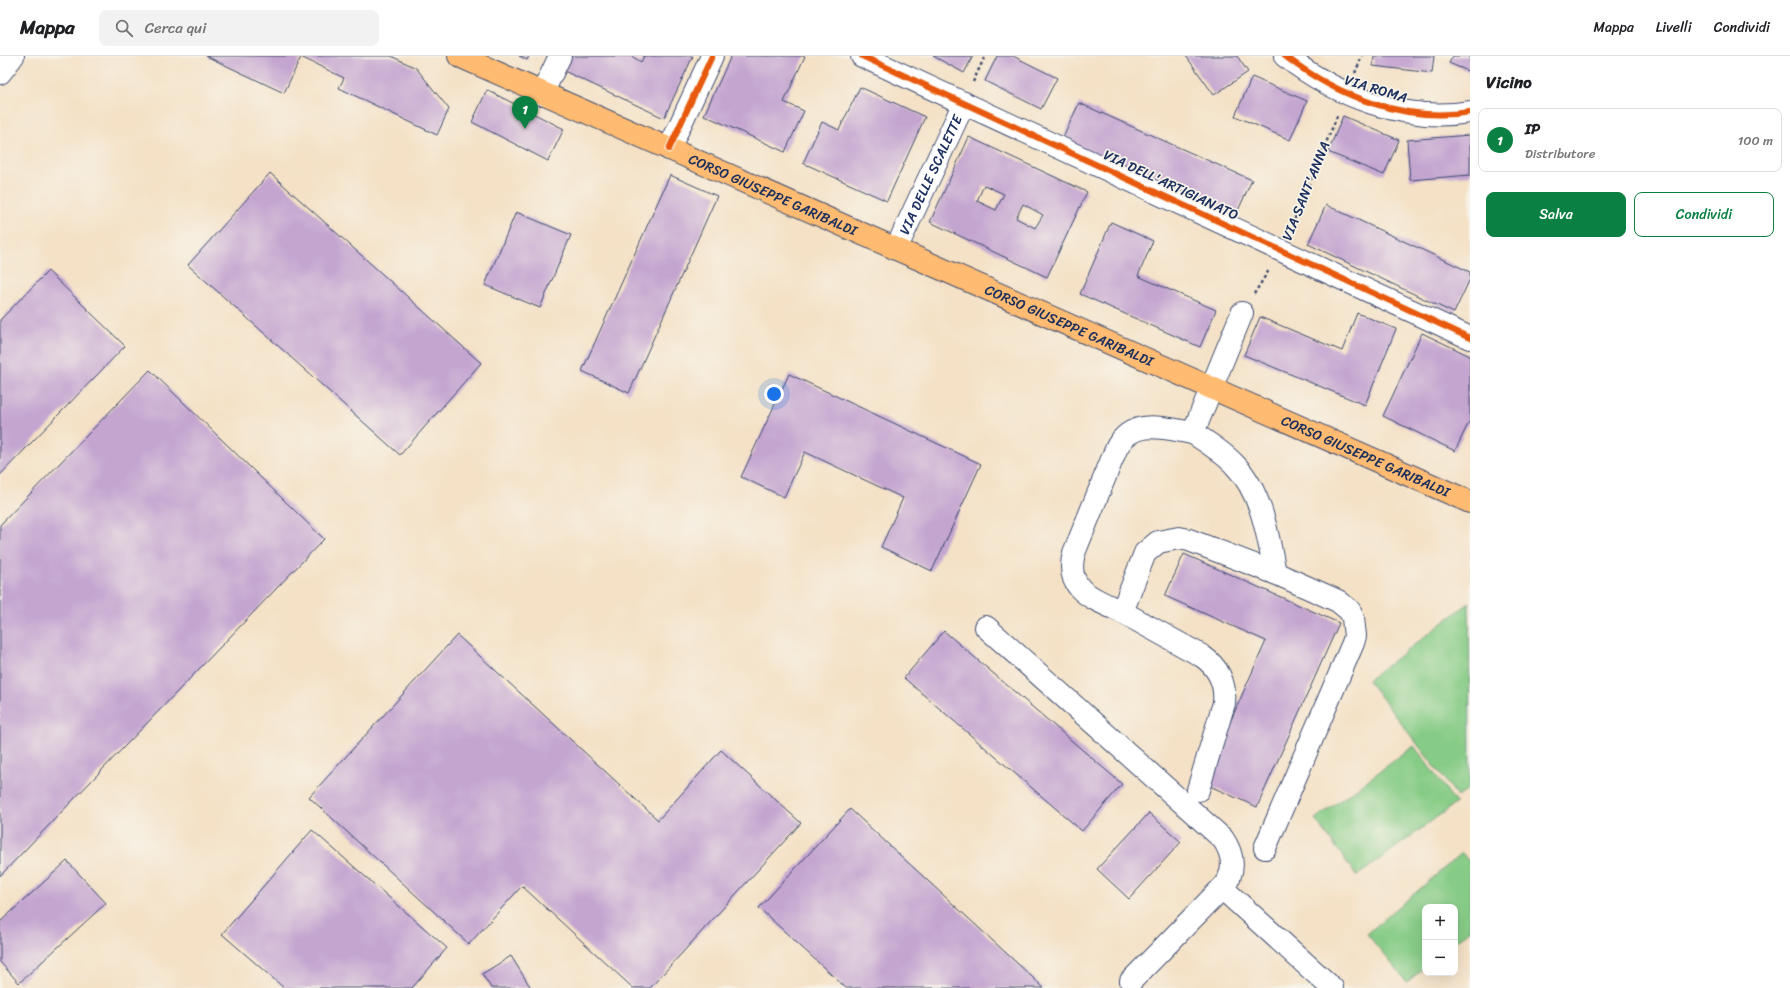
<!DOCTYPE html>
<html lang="it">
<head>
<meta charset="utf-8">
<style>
	:root { --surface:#fff; --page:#f2f2f2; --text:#202124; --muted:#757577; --line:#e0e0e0; --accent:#0b8043 }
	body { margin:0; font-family:Sriracha,sans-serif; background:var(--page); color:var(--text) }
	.controls { position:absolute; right:12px; bottom:12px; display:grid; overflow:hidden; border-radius:8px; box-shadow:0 4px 16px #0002 }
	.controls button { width:36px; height:36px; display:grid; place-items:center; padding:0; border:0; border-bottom:1px solid var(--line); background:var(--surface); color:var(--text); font:20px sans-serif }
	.you { position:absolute; left:774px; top:338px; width:14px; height:14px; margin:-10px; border:3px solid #fff; border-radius:50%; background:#1a73e8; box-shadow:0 0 0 6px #1a73e833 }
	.badge { display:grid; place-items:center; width:26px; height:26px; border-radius:50%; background:var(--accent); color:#fff; font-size:13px; font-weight:700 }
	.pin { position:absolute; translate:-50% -33px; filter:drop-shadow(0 1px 2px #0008) }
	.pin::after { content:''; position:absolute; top:21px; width:14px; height:12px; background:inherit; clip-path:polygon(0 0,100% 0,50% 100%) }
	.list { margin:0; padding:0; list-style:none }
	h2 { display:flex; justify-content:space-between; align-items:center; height:52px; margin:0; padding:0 16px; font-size:17px }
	h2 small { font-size:13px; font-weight:400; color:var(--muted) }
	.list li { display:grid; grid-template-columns:26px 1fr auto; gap:12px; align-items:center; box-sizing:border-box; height:64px; margin:0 8px 8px; padding:0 8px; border:1px solid var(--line); border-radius:8px }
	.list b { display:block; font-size:15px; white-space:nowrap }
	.list p { margin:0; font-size:13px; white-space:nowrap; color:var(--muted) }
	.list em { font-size:13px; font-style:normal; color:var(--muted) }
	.actions { display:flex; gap:8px; padding:12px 16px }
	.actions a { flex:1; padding:9px 0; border:1px solid var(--accent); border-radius:8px; text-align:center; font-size:14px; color:var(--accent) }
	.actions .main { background:var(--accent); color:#fff }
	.icon { flex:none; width:22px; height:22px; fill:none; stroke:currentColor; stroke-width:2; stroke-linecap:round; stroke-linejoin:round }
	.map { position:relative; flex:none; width:1470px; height:932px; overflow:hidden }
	header { display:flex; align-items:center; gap:24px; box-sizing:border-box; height:56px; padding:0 20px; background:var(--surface); border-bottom:1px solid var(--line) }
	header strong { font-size:19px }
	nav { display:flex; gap:22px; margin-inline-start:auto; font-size:14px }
	.search { width:280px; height:36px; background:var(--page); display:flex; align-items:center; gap:10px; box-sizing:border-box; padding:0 14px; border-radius:8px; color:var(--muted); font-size:15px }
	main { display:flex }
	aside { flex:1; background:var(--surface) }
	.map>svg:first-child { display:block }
</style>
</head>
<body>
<header>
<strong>Mappa</strong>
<div class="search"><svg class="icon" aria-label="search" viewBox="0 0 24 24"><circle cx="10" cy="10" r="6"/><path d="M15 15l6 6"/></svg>Cerca qui</div>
<nav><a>Mappa</a><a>Livelli</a><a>Condividi</a></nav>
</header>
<main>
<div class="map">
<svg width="1470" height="932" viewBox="0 0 1470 932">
	<rect width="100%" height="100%" fill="#f7f3e8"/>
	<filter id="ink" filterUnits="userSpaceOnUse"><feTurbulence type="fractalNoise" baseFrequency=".025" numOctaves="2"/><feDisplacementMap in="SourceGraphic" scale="8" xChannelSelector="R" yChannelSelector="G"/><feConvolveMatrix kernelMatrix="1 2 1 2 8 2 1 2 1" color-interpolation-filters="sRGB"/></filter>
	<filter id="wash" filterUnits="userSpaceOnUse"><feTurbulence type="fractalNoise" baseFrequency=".012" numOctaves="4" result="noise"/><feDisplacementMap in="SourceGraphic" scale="16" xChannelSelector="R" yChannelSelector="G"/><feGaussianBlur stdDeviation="0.9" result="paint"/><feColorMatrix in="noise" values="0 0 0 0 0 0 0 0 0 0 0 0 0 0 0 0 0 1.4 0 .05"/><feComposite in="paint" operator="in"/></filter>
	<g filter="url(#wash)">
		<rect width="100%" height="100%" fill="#f4e1c6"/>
		<!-- green -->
		<g fill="#87cc86" stroke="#517e72">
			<polygon points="1469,547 1470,731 1458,741 1368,624"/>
			<polygon points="1414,690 1456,747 1357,820 1315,763"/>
			<polygon points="1462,797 1470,807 1470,873 1455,886 1455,851 1425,851 1425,911 1407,926 1367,878"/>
		</g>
		<g id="blocks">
			<!-- building -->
			<g fill="#c4a5d0" fill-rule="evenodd">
				<polygon points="206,0 391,0 416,12 449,53 437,79 339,32 344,22 301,1 284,37"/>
				<polygon points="519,0 529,0 527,4"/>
				<polygon points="569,0 631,0 641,6 644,0 693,0 664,62 562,14"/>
				<polygon points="731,0 805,0 784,46 804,55 785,96 704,59"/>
				<polygon points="933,0 973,0 964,17"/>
				<polygon points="997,0 1013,0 1057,22 1041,53 985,25"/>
				<polygon points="1186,0 1237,0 1248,16 1214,39"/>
				<polygon points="1374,0 1434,0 1432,17 1373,10"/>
				<polygon points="1453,0 1470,0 1470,16 1449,7"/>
				<polygon points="1252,21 1307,45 1290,84 1235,60"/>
				<polygon points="860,31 925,61 887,145 803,107 822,66 839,74"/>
				<polygon points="487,34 564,73 548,105 472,66"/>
				<polygon points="1079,47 1252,124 1235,161 1062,84"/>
				<polygon points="1343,60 1399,84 1384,119 1328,96"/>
				<polygon points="1470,79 1470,119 1410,124 1407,84"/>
				<path d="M 969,81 L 1087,136 L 1047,221 L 930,166 ZM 984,129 L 1004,138 L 996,154 L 977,145 ZM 1023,148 L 1043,159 L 1035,172 L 1016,162 Z"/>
				<polygon points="270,117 481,307 400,399 188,209"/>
				<polygon points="670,119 717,140 629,337 582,315"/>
				<polygon points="1326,149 1470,216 1470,223 1454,257 1308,188"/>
				<polygon points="516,156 571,179 540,252 485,229"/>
				<polygon points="1111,166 1153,185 1138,220 1216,254 1200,291 1080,238"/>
				<polygon points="48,215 125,290 0,419 0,264"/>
				<polygon points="1357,257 1396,273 1365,349 1244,299 1260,261 1342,295"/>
				<polygon points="1422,277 1470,300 1470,364 1455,395 1383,360"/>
				<polygon points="150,314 324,483 0,820 0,469"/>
				<polygon points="789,318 981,408 932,515 881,491 903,442 805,396 784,441 741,421"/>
				<polygon points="1184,498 1339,567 1257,751 1203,727 1266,585 1165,540"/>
				<polygon points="944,575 1122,728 1082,775 904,622"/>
				<polygon points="457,579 658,764 721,694 801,767 650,932 633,932 522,830 469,888 309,741"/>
				<polygon points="850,753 1044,932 846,932 759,852"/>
				<polygon points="1149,757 1181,786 1129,843 1097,813"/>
				<polygon points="312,774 447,892 412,932 284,932 222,878"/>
				<polygon points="67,805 106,847 19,927 0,906 0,866"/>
				<polygon points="511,900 531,932 491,932 482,918"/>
			</g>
		</g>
	</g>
	<g filter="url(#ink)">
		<use href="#blocks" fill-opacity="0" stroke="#3c4a6e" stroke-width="1"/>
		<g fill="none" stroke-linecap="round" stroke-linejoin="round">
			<defs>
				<g id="minor">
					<polyline points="862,0 1470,282"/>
					<path d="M 1285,0 C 1337,40 1404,67 1470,56"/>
					<polyline points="0,17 13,0"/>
					<polyline points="542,38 560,0"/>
					<polyline points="669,93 712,0"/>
					<path id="s1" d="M 896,193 L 964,47"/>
					<path d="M 1242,257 L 1193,377 C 1208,387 1223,396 1235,409 C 1262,437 1268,480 1275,517"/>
					<path d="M 1122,556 C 1093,542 1064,535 1074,497 L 1117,391 C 1134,361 1166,373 1193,377"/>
					<path d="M 986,571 L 1223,783 C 1234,799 1236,817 1222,832 L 1332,932"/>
					<path d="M 1198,734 L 1224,647 C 1226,627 1218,611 1202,600 L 1122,556 L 1145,497 L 1158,486 L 1179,482 L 1189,484 L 1275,517 L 1338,545 L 1350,555 L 1353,562 L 1355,580 L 1353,587 L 1265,792"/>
					<polyline points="1131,925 1222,832"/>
				</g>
				<g id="major">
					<path id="s2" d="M 459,0 L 1470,446"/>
				</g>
			</defs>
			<!-- minor casing -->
			<use href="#minor" stroke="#3c4a6e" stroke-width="24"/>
			<!-- major casing -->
			<use href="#major" stroke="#3c4a6e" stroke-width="24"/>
			<!-- path -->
			<g stroke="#3c4a6e" stroke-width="2.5" stroke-dasharray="3 3" stroke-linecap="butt">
				<polyline points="1355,17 1362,0"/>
				<polyline points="973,26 985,0"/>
				<polyline points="1290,174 1338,58"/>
				<polyline points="1254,238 1269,214"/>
			</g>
			<!-- minor -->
			<use href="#minor" stroke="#fff" stroke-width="22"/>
			<!-- major -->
			<use href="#major" stroke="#febb71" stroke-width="22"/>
			<defs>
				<g id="cycleway">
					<polyline points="862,0 1470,282"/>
					<path d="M 1285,0 C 1337,40 1404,67 1470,56"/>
					<polyline points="669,93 712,0"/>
				</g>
			</defs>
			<!-- cycleway casing -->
			<use href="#cycleway" stroke="#f7f3e8" stroke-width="8"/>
			<!-- cycleway -->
			<use href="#cycleway" stroke="#e8590c" stroke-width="6"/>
		</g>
	</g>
	<g text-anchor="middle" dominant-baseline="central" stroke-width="3.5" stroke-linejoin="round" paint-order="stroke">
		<!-- street labels -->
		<g font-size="14" fill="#1b2f5e" stroke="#f7f3e8">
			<text transform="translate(1376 33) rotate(17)">VIA ROMA</text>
			<text stroke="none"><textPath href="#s1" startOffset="82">VIA DELLE SCALETTE</textPath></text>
			<text transform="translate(1171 129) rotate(25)">VIA DELL'ARTIGIANATO</text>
			<text transform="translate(1306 135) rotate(-68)">VIA SANT'ANNA</text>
			<text stroke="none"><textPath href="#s2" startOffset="343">CORSO GIUSEPPE GARIBALDI</textPath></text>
			<text stroke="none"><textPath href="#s2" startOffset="667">CORSO GIUSEPPE GARIBALDI</textPath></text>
			<text stroke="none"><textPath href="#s2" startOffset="991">CORSO GIUSEPPE GARIBALDI</textPath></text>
		</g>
	</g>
</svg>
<div class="controls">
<button>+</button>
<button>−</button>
</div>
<div class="you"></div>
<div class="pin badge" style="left:525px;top:73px">1</div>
</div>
<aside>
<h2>Vicino<small></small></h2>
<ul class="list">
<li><span class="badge">1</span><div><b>IP</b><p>Distributore</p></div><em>100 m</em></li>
</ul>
<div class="actions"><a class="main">Salva</a><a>Condividi</a></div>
</aside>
</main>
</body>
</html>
